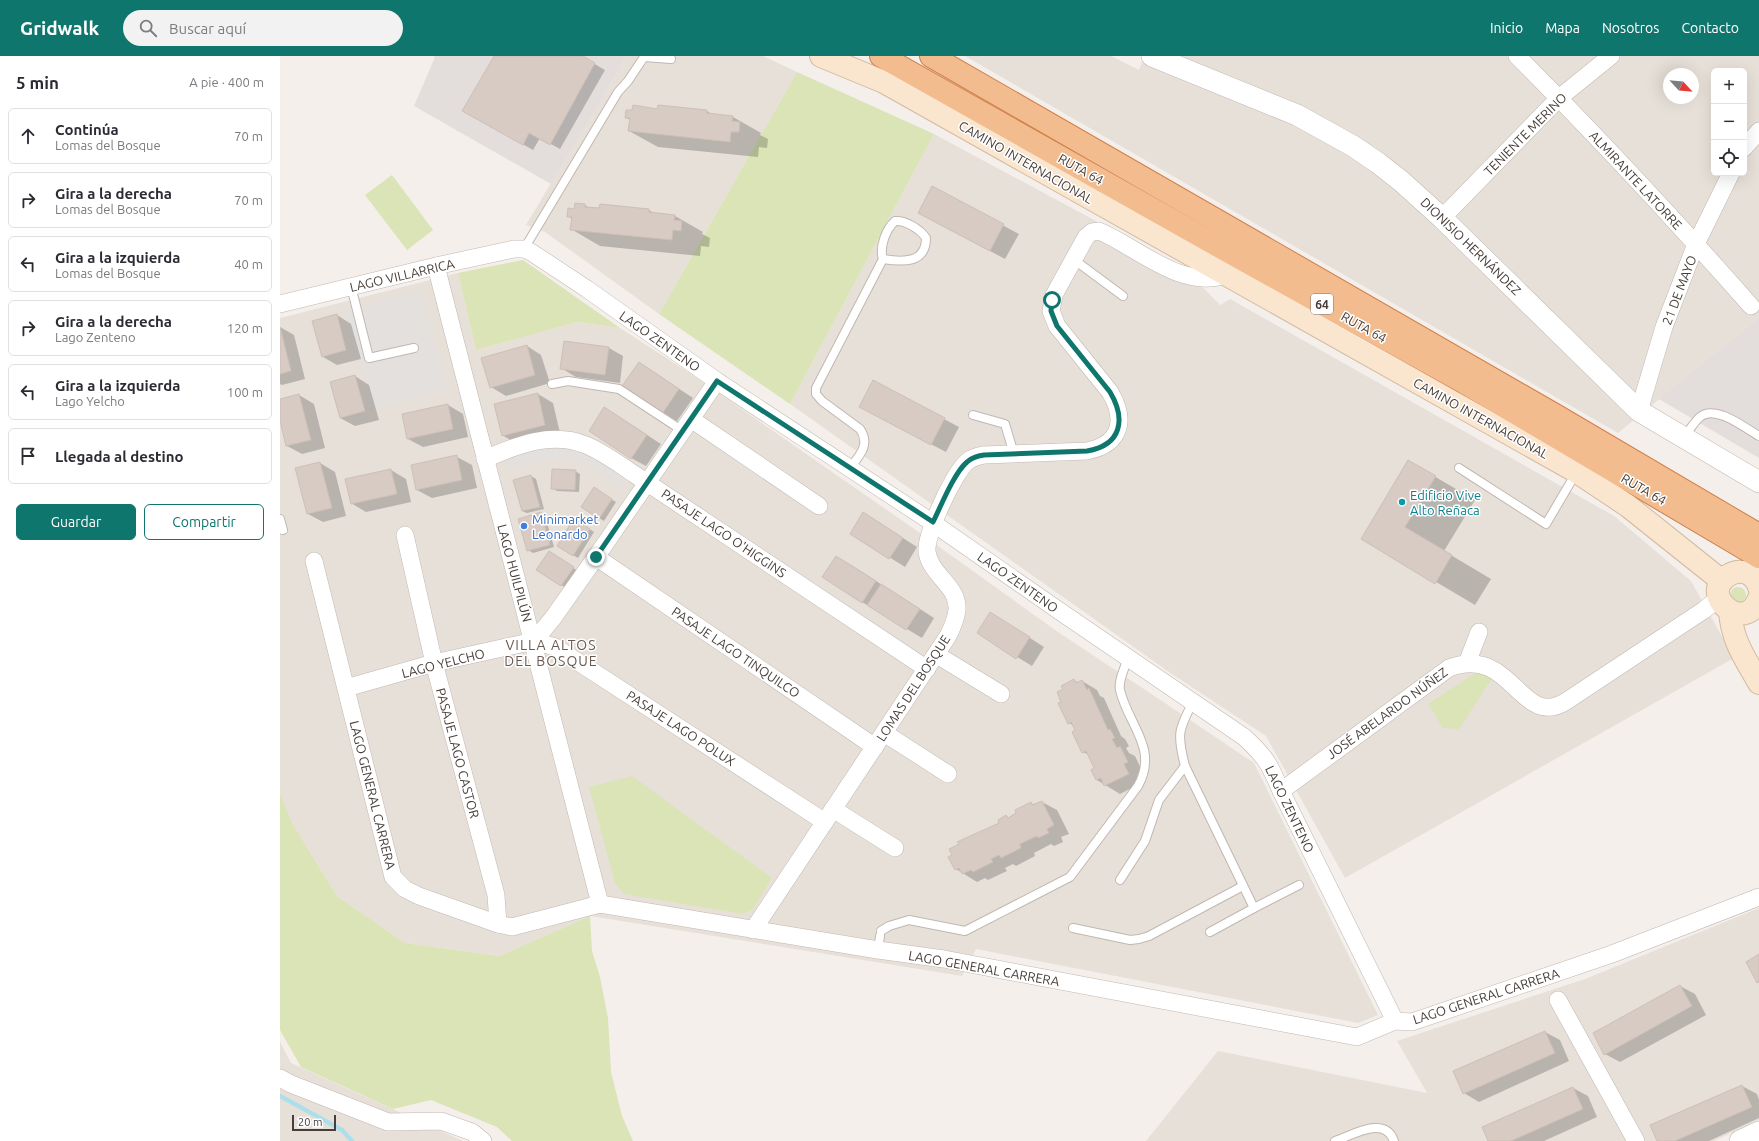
<!DOCTYPE html>
<html lang="es">
<head>
<meta charset="utf-8">
<style>
	:root { --surface:#fff; --page:#f2f2f3; --text:#2b2b33; --muted:#7c7c81; --line:#e1e1e2; --accent:#0f766e }
	body { margin:0; font-family:Ubuntu,sans-serif; background:var(--page); color:var(--text) }
	.controls { position:absolute; right:12px; top:12px; display:grid; overflow:hidden; border-radius:6px; box-shadow:0 4px 16px #0002 }
	.controls button { width:36px; height:36px; display:grid; place-items:center; padding:0; border:0; border-bottom:1px solid var(--line); background:var(--surface); color:var(--text); font:20px sans-serif }
	.compass { position:absolute; left:1383px; top:12px; width:36px; height:36px; border-radius:50%; background:var(--surface); box-shadow:0 4px 16px #0002; rotate:116deg }
	.scale { position:absolute; left:12px; bottom:10px; width:44px; box-sizing:border-box; padding-left:4px; border:2px solid #473e39; border-top:0; font-size:11px; line-height:14px; white-space:nowrap; color:#473e39; -webkit-text-stroke:3px #fff; paint-order:stroke }
	.stop { position:absolute; width:12px; height:12px; margin:-9px; border:3px solid #0f766e; border-radius:50%; background:#fff }
	.stop.end { background:#0f766e; border-color:#fff; box-shadow:0 1px 4px #0008 }
	.list { margin:0; padding:0; list-style:none }
	h2 { display:flex; justify-content:space-between; align-items:center; height:52px; margin:0; padding:0 16px; font-size:17px }
	h2 small { font-size:13px; font-weight:400; color:var(--muted) }
	.list li { display:grid; grid-template-columns:26px 1fr auto; gap:12px; align-items:center; box-sizing:border-box; height:56px; margin:0 8px 8px; padding:0 8px; border:1px solid var(--line); border-radius:6px }
	.list b { display:block; font-size:15px; white-space:nowrap }
	.list p { margin:0; font-size:13px; white-space:nowrap; color:var(--muted) }
	.list em { font-size:13px; font-style:normal; color:var(--muted) }
	.actions { display:flex; gap:8px; padding:12px 16px }
	.actions a { flex:1; padding:9px 0; border:1px solid var(--accent); border-radius:6px; text-align:center; font-size:14px; color:var(--accent) }
	.actions .main { background:var(--accent); color:#fff }
	.icon { flex:none; width:22px; height:22px; fill:none; stroke:currentColor; stroke-width:2; stroke-linecap:round; stroke-linejoin:round }
	.map { position:relative; flex:none; width:1479px; height:1085px; overflow:hidden }
	header { display:flex; align-items:center; gap:24px; box-sizing:border-box; height:56px; padding:0 20px; background:var(--accent); color:#fff }
	header strong { font-size:19px }
	nav { display:flex; gap:22px; margin-inline-start:auto; font-size:14px }
	.search { width:280px; height:36px; background:var(--page); display:flex; align-items:center; gap:10px; box-sizing:border-box; padding:0 14px; border-radius:22px; color:var(--muted); font-size:15px }
	main { display:flex }
	aside { flex:1; background:var(--surface) }
	.map>svg:first-child { display:block }
</style>
</head>
<body>
<header>
<strong>Gridwalk</strong>
<div class="search"><svg class="icon" aria-label="search" viewBox="0 0 24 24"><circle cx="10" cy="10" r="6"/><path d="M15 15l6 6"/></svg>Buscar aquí</div>
<nav><a>Inicio</a><a>Mapa</a><a>Nosotros</a><a>Contacto</a></nav>
</header>
<main>
<aside>
<h2>5 min<small>A pie · 400 m</small></h2>
<ul class="list">
<li><svg class="icon" aria-label="ahead" viewBox="0 0 24 24"><path d="M12 20V5M6 11l6-6 6 6"/></svg><div><b>Continúa</b><p>Lomas del Bosque</p></div><em>70 m</em></li>
<li><svg class="icon" aria-label="right" viewBox="0 0 24 24"><path d="M7 20v-9h11M14 6l5 5-5 5"/></svg><div><b>Gira a la derecha</b><p>Lomas del Bosque</p></div><em>70 m</em></li>
<li><svg class="icon" aria-label="left" viewBox="0 0 24 24"><path d="M17 20v-9H6M10 6l-5 5 5 5"/></svg><div><b>Gira a la izquierda</b><p>Lomas del Bosque</p></div><em>40 m</em></li>
<li><svg class="icon" aria-label="right" viewBox="0 0 24 24"><path d="M7 20v-9h11M14 6l5 5-5 5"/></svg><div><b>Gira a la derecha</b><p>Lago Zenteno</p></div><em>120 m</em></li>
<li><svg class="icon" aria-label="left" viewBox="0 0 24 24"><path d="M17 20v-9H6M10 6l-5 5 5 5"/></svg><div><b>Gira a la izquierda</b><p>Lago Yelcho</p></div><em>100 m</em></li>
<li><svg class="icon" aria-label="arrive" viewBox="0 0 24 24"><path d="M6 21V4h12l-3 4 3 4H6"/></svg><div><b>Llegada al destino</b></div></li>
</ul>
<div class="actions"><a class="main">Guardar</a><a>Compartir</a></div>
</aside>
<div class="map">
<svg width="1479" height="1085" viewBox="0 0 1479 1085">
	<rect width="100%" height="100%" fill="#f4efeb"/>
	<!-- residential -->
	<g fill="#e7e0d9" fill-rule="evenodd">
		<polygon points="347,0 483,0 517,16 379,258 265,176 246,169"/>
		<path d="M 685,0 L 831,0 L 859,14 L 864,0 L 1479,0 L 1479,262 L 1338,377 ZM 1434,15 L 1464,15 L 1464,117 L 1434,117 ZM 1389,18 L 1413,18 L 1413,42 L 1389,42 Z"/>
		<polygon points="654,78 905,213 940,249 950,243 1334,460 1411,525 1454,602 1065,822 986,680 889,616 510,348"/>
		<polygon points="178,217 196,294 297,266 340,272 414,320 630,470 778,576 870,637 974,707 1098,959 1078,967 696,893 682,920 310,860 219,900 125,887 57,840 12,767 0,786 0,262"/>
		<polygon points="1479,852 1479,1064 1434,1085 866,1085 938,995 1147,1037 1117,985 1305,923"/>
		<polygon points="0,986 11,1007 183,1085 0,1085"/>
	</g>
	<!-- industrial -->
	<g fill="#e3dedc">
		<polygon points="153,0 347,0 271,128 134,50 155,1"/>
		<polygon points="1479,262 1479,402 1379,343"/>
	</g>
	<!-- green -->
	<g fill="#dae4b7">
		<polygon points="517,16 654,78 510,348 379,258"/>
		<polygon points="112,119 153,174 127,194 85,139"/>
		<polygon points="243,204 340,272 297,266 196,294 178,217"/>
		<circle cx="1458" cy="539" r="8"/>
		<polygon points="1197,616 1213,621 1179,673 1163,672 1148,648"/>
		<polygon points="352,720 492,822 473,853 463,858 344,838 335,827 309,731"/>
		<polygon points="0,738 12,767 57,840 125,887 219,900 310,860 312,895 320,921 328,962 331,1016 342,1060 353,1085 232,1085 217,1071 151,1044 113,1053 21,1011 0,974"/>
	</g>
	<!-- parking -->
	<g fill="#e3e0de">
		<polygon points="140,235 167,332 93,353 66,255"/>
		<polygon points="273,387 309,395 348,421 341,432 307,409 275,402 226,413 222,399"/>
	</g>
	<!-- shadow -->
	<g fill="#0003">
		<polygon points="215,0 301,0 325,14 280,93 260,82 253,94 184,55"/>
		<polygon points="378,54 427,55 433,59 453,61 481,77 480,79 488,83 487,92 479,91 478,101 378,91 349,75 351,64 346,62"/>
		<polygon points="653,132 739,178 725,203 639,157"/>
		<polygon points="305,149 309,152 369,154 375,158 395,160 423,176 422,178 430,182 429,191 421,190 420,200 320,190 291,173 292,163 288,160 295,154"/>
		<polygon points="57,259 71,268 81,303 57,309 43,301"/>
		<polygon points="0,271 14,279 25,323 2,329 0,328"/>
		<polygon points="247,290 261,299 270,327 226,340 211,331"/>
		<polygon points="329,292 343,300 340,327 296,321 281,312"/>
		<polygon points="360,307 413,342 397,365 383,357"/>
		<polygon points="75,320 89,329 99,364 75,370 60,362"/>
		<polygon points="258,338 273,347 280,377 237,388 222,379"/>
		<polygon points="19,339 34,348 45,392 22,398 7,390 0,361 0,344"/>
		<polygon points="168,349 183,358 188,381 143,391 128,383"/>
		<polygon points="325,352 381,388 366,410 351,402"/>
		<polygon points="595,359 664,363 679,371 666,396"/>
		<polygon points="177,401 192,409 197,432 152,442 137,434 132,410"/>
		<polygon points="1128,405 1195,444 1164,495 1211,523 1195,549 1082,482"/>
		<polygon points="40,407 55,416 66,460 43,466 28,458"/>
		<polygon points="111,414 126,423 131,446 86,456 71,447"/>
		<polygon points="295,415 300,418 299,436 277,435 272,432"/>
		<polygon points="251,420 256,423 264,453 247,457 242,455"/>
		<polygon points="314,433 336,446 324,465 319,462"/>
		<polygon points="261,458 265,460 274,491 253,497 248,494"/>
		<polygon points="299,466 314,476 298,502 293,499"/>
		<polygon points="598,466 637,491 625,511 571,477"/>
		<polygon points="273,499 298,515 286,532 258,513"/>
		<polygon points="571,509 654,562 642,582 582,546"/>
		<polygon points="725,566 764,591 752,610 698,577"/>
		<polygon points="794,624 798,627 802,625 817,634 820,640 824,642 841,680 845,683 849,690 846,692 849,697 855,700 862,715 858,717 863,726 840,738 817,724 815,713 809,699 803,696 796,675 794,670 789,667 783,647 784,634"/>
		<polygon points="762,746 777,754 789,778 781,781 783,786 774,790 771,788 754,797 755,800 736,810 733,808 725,812 727,815 708,824 705,822 697,826 676,813 726,760 729,762 751,747 755,749"/>
		<polygon points="1400,930 1415,938 1426,959 1340,1006 1325,998"/>
		<polygon points="1265,976 1280,984 1289,1005 1199,1046 1184,1037"/>
		<polygon points="1462,1030 1477,1038 1479,1044 1479,1062 1429,1085 1378,1085"/>
		<polygon points="1293,1032 1308,1040 1317,1061 1264,1085 1209,1085"/>
	</g>
	<g fill="none" stroke-linecap="round" stroke-linejoin="round">
		<!-- stream -->
		<polyline stroke="#addfea" stroke-width="4.5" points="0,1040 62,1074 72,1085"/>
	</g>
	<!-- building -->
	<g fill="#d7cbc4" stroke="#cfbfb5">
		<polygon points="214,0 303,0 315,7 270,89 249,77 243,89 182,55"/>
		<polygon points="353,49 377,53 378,49 427,54 427,57 453,60 452,65 460,66 459,76 451,76 450,86 348,75 350,62 345,62 346,54 352,54"/>
		<polygon points="652,130 724,168 710,195 638,157"/>
		<polygon points="295,147 305,148 305,151 319,152 320,148 369,153 369,156 395,159 394,164 402,165 401,175 393,174 392,184 290,174 292,161 287,161 288,152 294,153"/>
		<polygon points="57,258 66,294 42,301 32,265"/>
		<polygon points="0,271 11,315 0,318"/>
		<polygon points="284,285 329,291 325,319 280,313"/>
		<polygon points="247,289 255,319 210,332 201,302"/>
		<polygon points="359,306 399,333 382,358 342,330"/>
		<polygon points="75,319 85,355 60,362 50,326"/>
		<polygon points="593,324 665,362 651,389 579,351"/>
		<polygon points="258,337 265,369 222,380 214,348"/>
		<polygon points="19,338 31,384 6,390 0,365 0,343"/>
		<polygon points="168,348 173,373 127,383 122,358"/>
		<polygon points="324,351 367,379 351,403 309,375"/>
		<polygon points="177,399 182,424 136,434 131,409"/>
		<polygon points="1128,404 1156,420 1125,471 1172,499 1155,528 1081,483"/>
		<polygon points="40,406 52,452 27,458 15,412"/>
		<polygon points="111,413 117,438 71,448 65,423"/>
		<polygon points="272,413 296,414 295,434 271,433"/>
		<polygon points="251,419 260,451 242,455 233,424"/>
		<polygon points="314,431 332,443 319,463 301,451"/>
		<polygon points="261,456 270,489 247,495 238,463"/>
		<polygon points="583,456 623,482 609,503 570,478"/>
		<polygon points="294,462 310,473 293,500 277,490"/>
		<polygon points="269,495 294,511 281,530 256,514"/>
		<polygon points="556,500 596,525 582,547 542,521"/>
		<polygon points="601,528 640,553 626,574 587,549"/>
		<polygon points="710,556 750,581 736,603 697,577"/>
		<polygon points="794,623 796,627 802,624 807,634 809,632 828,674 830,673 835,682 832,683 837,692 840,690 848,706 844,708 849,718 824,730 821,722 816,724 811,714 814,712 806,695 802,697 792,676 795,674 791,666 788,668 778,647 781,646 777,636 783,633 781,630"/>
		<polygon points="762,745 774,769 767,773 769,777 758,782 757,780 740,788 741,792 721,802 719,799 711,803 713,806 693,816 691,814 682,818 679,812 675,814 668,801 672,799 669,793 679,788 677,786 719,767 718,764 726,759 728,762 736,757 735,754 751,746 752,749"/>
		<polygon points="1479,898 1479,926 1477,927 1466,906"/>
		<polygon points="1400,929 1412,950 1324,999 1313,977"/>
		<polygon points="1265,975 1275,997 1183,1038 1173,1015"/>
		<polygon points="1462,1029 1472,1051 1395,1085 1377,1085 1370,1069"/>
		<polygon points="1293,1031 1303,1053 1231,1085 1208,1085 1202,1071"/>
	</g>
	<g fill="none" stroke-linecap="round" stroke-linejoin="round">
		<defs>
			<g id="service">
				<path d="M 615,165 C 625,164 640,173 646,182 C 646,208 622,206 603,203 C 599,191 606,173 615,165 Z"/>
				<polyline points="244,193 338,36 348,25 364,1 391,3"/>
				<polyline points="793,203 843,240"/>
				<polyline points="71,230 89,302 134,292"/>
				<polyline points="272,328 288,325 339,333 403,375"/>
				<polyline points="693,359 725,368 734,398"/>
				<path d="M 1404,381 C 1409,375 1414,366 1420,361 C 1435,348 1465,372 1479,380"/>
				<polyline points="1179,412 1266,468 1296,417"/>
				<path d="M 569,413 C 579,400 591,389 580,373 L 542,345 L 536,338 L 536,332 L 603,203"/>
				<polyline points="0,463 3,474"/>
				<path d="M 913,646 C 898,674 897,679 905,710 L 974,852 L 930,876"/>
				<polyline points="840,824 865,785 879,744 905,710"/>
				<polyline points="974,852 1019,829"/>
				<polyline points="793,872 850,884 859,883 869,880 963,830"/>
				<path d="M 601,875 L 609,870 L 629,864 L 685,875 L 790,821 L 858,730 C 879,692 848,669 840,634 C 838,625 845,611 848,602"/>
				<polyline points="598,894 600,880"/>
				<path d="M 1055,1085 C 1073,1079 1105,1059 1114,1085"/>
			</g>
			<g id="minor">
				<path d="M 1237,0 C 1318,81 1396,165 1471,250"/>
				<polyline points="1464,92 1479,75"/>
				<polyline points="1162,162 1279,42 1331,0"/>
				<polyline points="156,210 320,848"/>
				<path d="M 0,248 L 156,210 L 234,193 L 244,193 L 251,196 L 307,233 L 437,325 L 653,467 L 778,554 L 964,681 C 986,701 990,709 1001,735 L 1115,965"/>
				<polyline points="1359,355 1384,271 1416,188 1451,117"/>
				<polyline points="411,363 539,450"/>
				<path d="M 205,403 C 237,389 272,375 306,389 C 323,396 339,408 354,418 L 647,613"/>
				<polyline points="125,479 154,607 216,839 218,868"/>
				<polyline points="316,501 595,691"/>
				<polyline points="34,505 113,821 125,833 139,840 218,868 232,871 320,848 598,894 664,903 1077,981 1115,965 1132,966 1332,898 1479,841"/>
				<polyline points="254,585 275,591 545,766"/>
				<polyline points="657,599 721,638"/>
				<polyline points="1187,607 1199,576"/>
				<polyline points="66,632 154,607 254,585 273,562 316,501 437,325"/>
				<polyline points="604,677 668,718"/>
				<path d="M 1001,735 L 1169,612 C 1232,588 1240,673 1285,646 L 1424,554 L 1439,542"/>
				<polyline points="553,753 615,792"/>
				<path d="M 473,874 L 668,580 C 672,572 676,563 677,554 C 679,530 651,520 647,496 C 645,479 674,416 688,405 C 693,401 698,400 704,399 L 807,395 C 842,388 846,363 830,336 L 777,270 L 771,255 L 774,239 L 806,181 L 812,176 L 819,175 C 859,192 901,234 946,219"/>
				<polyline points="1278,944 1356,1085"/>
				<polyline points="0,1022 11,1028 108,1066 161,1065 192,1076 203,1085"/>
			</g>
			<g id="tertiary">
				<polyline points="872,0 1017,59 1073,90 1098,107 1121,125 1162,162 1359,355 1479,426"/>
				<polyline points="1460,1085 1479,1076"/>
			</g>
			<g id="secondary">
				<polyline points="541,0 604,26 1297,416 1348,450 1442,525"/>
				<path d="M 1479,531 C 1477,525 1473,520 1467,517 C 1461,515 1454,516 1449,519 C 1416,537 1465,581 1479,542"/>
				<path d="M 1450,555 C 1452,585 1465,602 1479,627"/>
			</g>
			<g id="trunk">
				<polyline points="601,0 949,196 1185,327 1479,501"/>
				<polyline points="651,0 1275,359 1479,479"/>
			</g>
		</defs>
		<!-- service casing -->
		<use href="#service" stroke="#c1b7b1" stroke-width="10"/>
		<!-- minor casing -->
		<use href="#minor" stroke="#c1b7b1" stroke-width="18"/>
		<!-- tertiary casing -->
		<use href="#tertiary" stroke="#c1b7b1" stroke-width="22"/>
		<!-- secondary casing -->
		<use href="#secondary" stroke="#d2baa0" stroke-width="24"/>
		<!-- trunk casing -->
		<use href="#trunk" stroke="#cf7f49" stroke-width="24"/>
		<!-- service -->
		<use href="#service" stroke="#fff" stroke-width="8"/>
		<!-- minor -->
		<use href="#minor" stroke="#fff" stroke-width="17"/>
		<!-- tertiary -->
		<use href="#tertiary" stroke="#fff" stroke-width="21"/>
		<!-- secondary -->
		<use href="#secondary" stroke="#fae5ce" stroke-width="22"/>
		<!-- trunk -->
		<use href="#trunk" stroke="#f3bc8e" stroke-width="22"/>
	</g>
	<g fill="none" stroke-linecap="round" stroke-linejoin="round">
		<!-- route -->
		<path stroke="#0f766e" stroke-width="5" d="M 316,501 L 437,325 L 653,466 C 661,450 674,417 687,406 C 692,401 698,400 704,399 L 807,395 C 842,389 846,363 830,336 L 777,270 L 771,255 L 772,244"/>
	</g>
	<!-- markers -->
	<circle fill="#0f9aa8" stroke="#fff" stroke-width="1.5" cx="1122" cy="446" r="4"/>
	<circle fill="#3f7fe0" stroke="#fff" stroke-width="1.5" cx="244" cy="470" r="4"/>
	<g text-anchor="middle" dominant-baseline="central" stroke-width="3" stroke-linejoin="round" paint-order="stroke">
		<!-- shield labels -->
		<rect fill="#fff" stroke="#7e7874" stroke-width="1" x="1031" y="238" width="22" height="20" rx="3"/>
		<g font-size="12" font-weight="bold" fill="#473e39">
			<text x="1042" y="248">64</text>
		</g>
		<!-- street labels -->
		<g font-size="13" fill="#473e39" stroke="#fff">
			<text transform="translate(1245 78) rotate(-45)">TENIENTE MERINO</text>
			<text transform="translate(746 106) rotate(30)">CAMINO INTERNACIONAL</text>
			<text transform="translate(801 113) rotate(29)">RUTA 64</text>
			<text transform="translate(1356 124) rotate(47)">ALMIRANTE LATORRE</text>
			<text transform="translate(1191 190) rotate(44)">DIONISIO HERNÁNDEZ</text>
			<text transform="translate(122 219) rotate(-13)">LAGO VILLARRICA</text>
			<text transform="translate(1399 234) rotate(-69)">21 DE MAYO</text>
			<text transform="translate(1084 271) rotate(29)">RUTA 64</text>
			<text transform="translate(380 285) rotate(35)">LAGO ZENTENO</text>
			<text transform="translate(1201 362) rotate(29)">CAMINO INTERNACIONAL</text>
			<text transform="translate(1364 433) rotate(30)">RUTA 64</text>
			<text transform="translate(444 477) rotate(34)">PASAJE LAGO O'HIGGINS</text>
			<text transform="translate(235 517) rotate(75)">LAGO HUILPILÚN</text>
			<text transform="translate(738 526) rotate(35)">LAGO ZENTENO</text>
			<text transform="translate(456 596) rotate(34)">PASAJE LAGO TINQUILCO</text>
			<text transform="translate(163 607) rotate(-14)">LAGO YELCHO</text>
			<text transform="translate(633 632) rotate(-57)">LOMAS DEL BOSQUE</text>
			<text transform="translate(1107 657) rotate(-36)">JOSÉ ABELARDO NÚÑEZ</text>
			<text transform="translate(401 672) rotate(33)">PASAJE LAGO POLUX</text>
			<text transform="translate(178 697) rotate(75)">PASAJE LAGO CASTOR</text>
			<text transform="translate(93 739) rotate(76)">LAGO GENERAL CARRERA</text>
			<text transform="translate(1010 753) rotate(64)">LAGO ZENTENO</text>
			<text transform="translate(704 912) rotate(10)">LAGO GENERAL CARRERA</text>
			<text transform="translate(1206 940) rotate(-18)">LAGO GENERAL CARRERA</text>
		</g>
		<!-- culture labels -->
		<g font-size="13" fill="#0d838f" stroke="#fff" text-anchor="start">
			<text x="1130" y="439">Edificio Vive<tspan x="1130" dy="15">Alto Reñaca</tspan></text>
		</g>
		<!-- shop labels -->
		<g font-size="13" fill="#366cbe" stroke="#fff" text-anchor="start">
			<text x="252" y="463">Minimarket<tspan x="252" dy="15">Leonardo</tspan></text>
		</g>
		<!-- neighbourhood labels -->
		<g font-size="14" letter-spacing="1" fill="#695a51" stroke="#fff">
			<text x="271" y="589">VILLA ALTOS<tspan x="271" dy="16">DEL BOSQUE</tspan></text>
		</g>
	</g>
</svg>
<div class="controls">
<button>+</button>
<button>−</button>
<button><svg class="icon" aria-label="locate" viewBox="0 0 24 24"><circle cx="12" cy="12" r="6"/><path d="M12 2v4M12 18v4M2 12h4M18 12h4"/></svg></button>
</div>
<svg class="compass" viewBox="-18 -18 36 36"><path d="M0-13l5 13h-10z" fill="#e53935"/><path d="M0 13l5-13h-10z" fill="#7c7c81"/></svg>
<div class="scale">20 m</div>
<div class="stop" style="left:772px;top:244px"></div>
<div class="stop end" style="left:316px;top:501px"></div>
</div>
</main>
</body>
</html>
